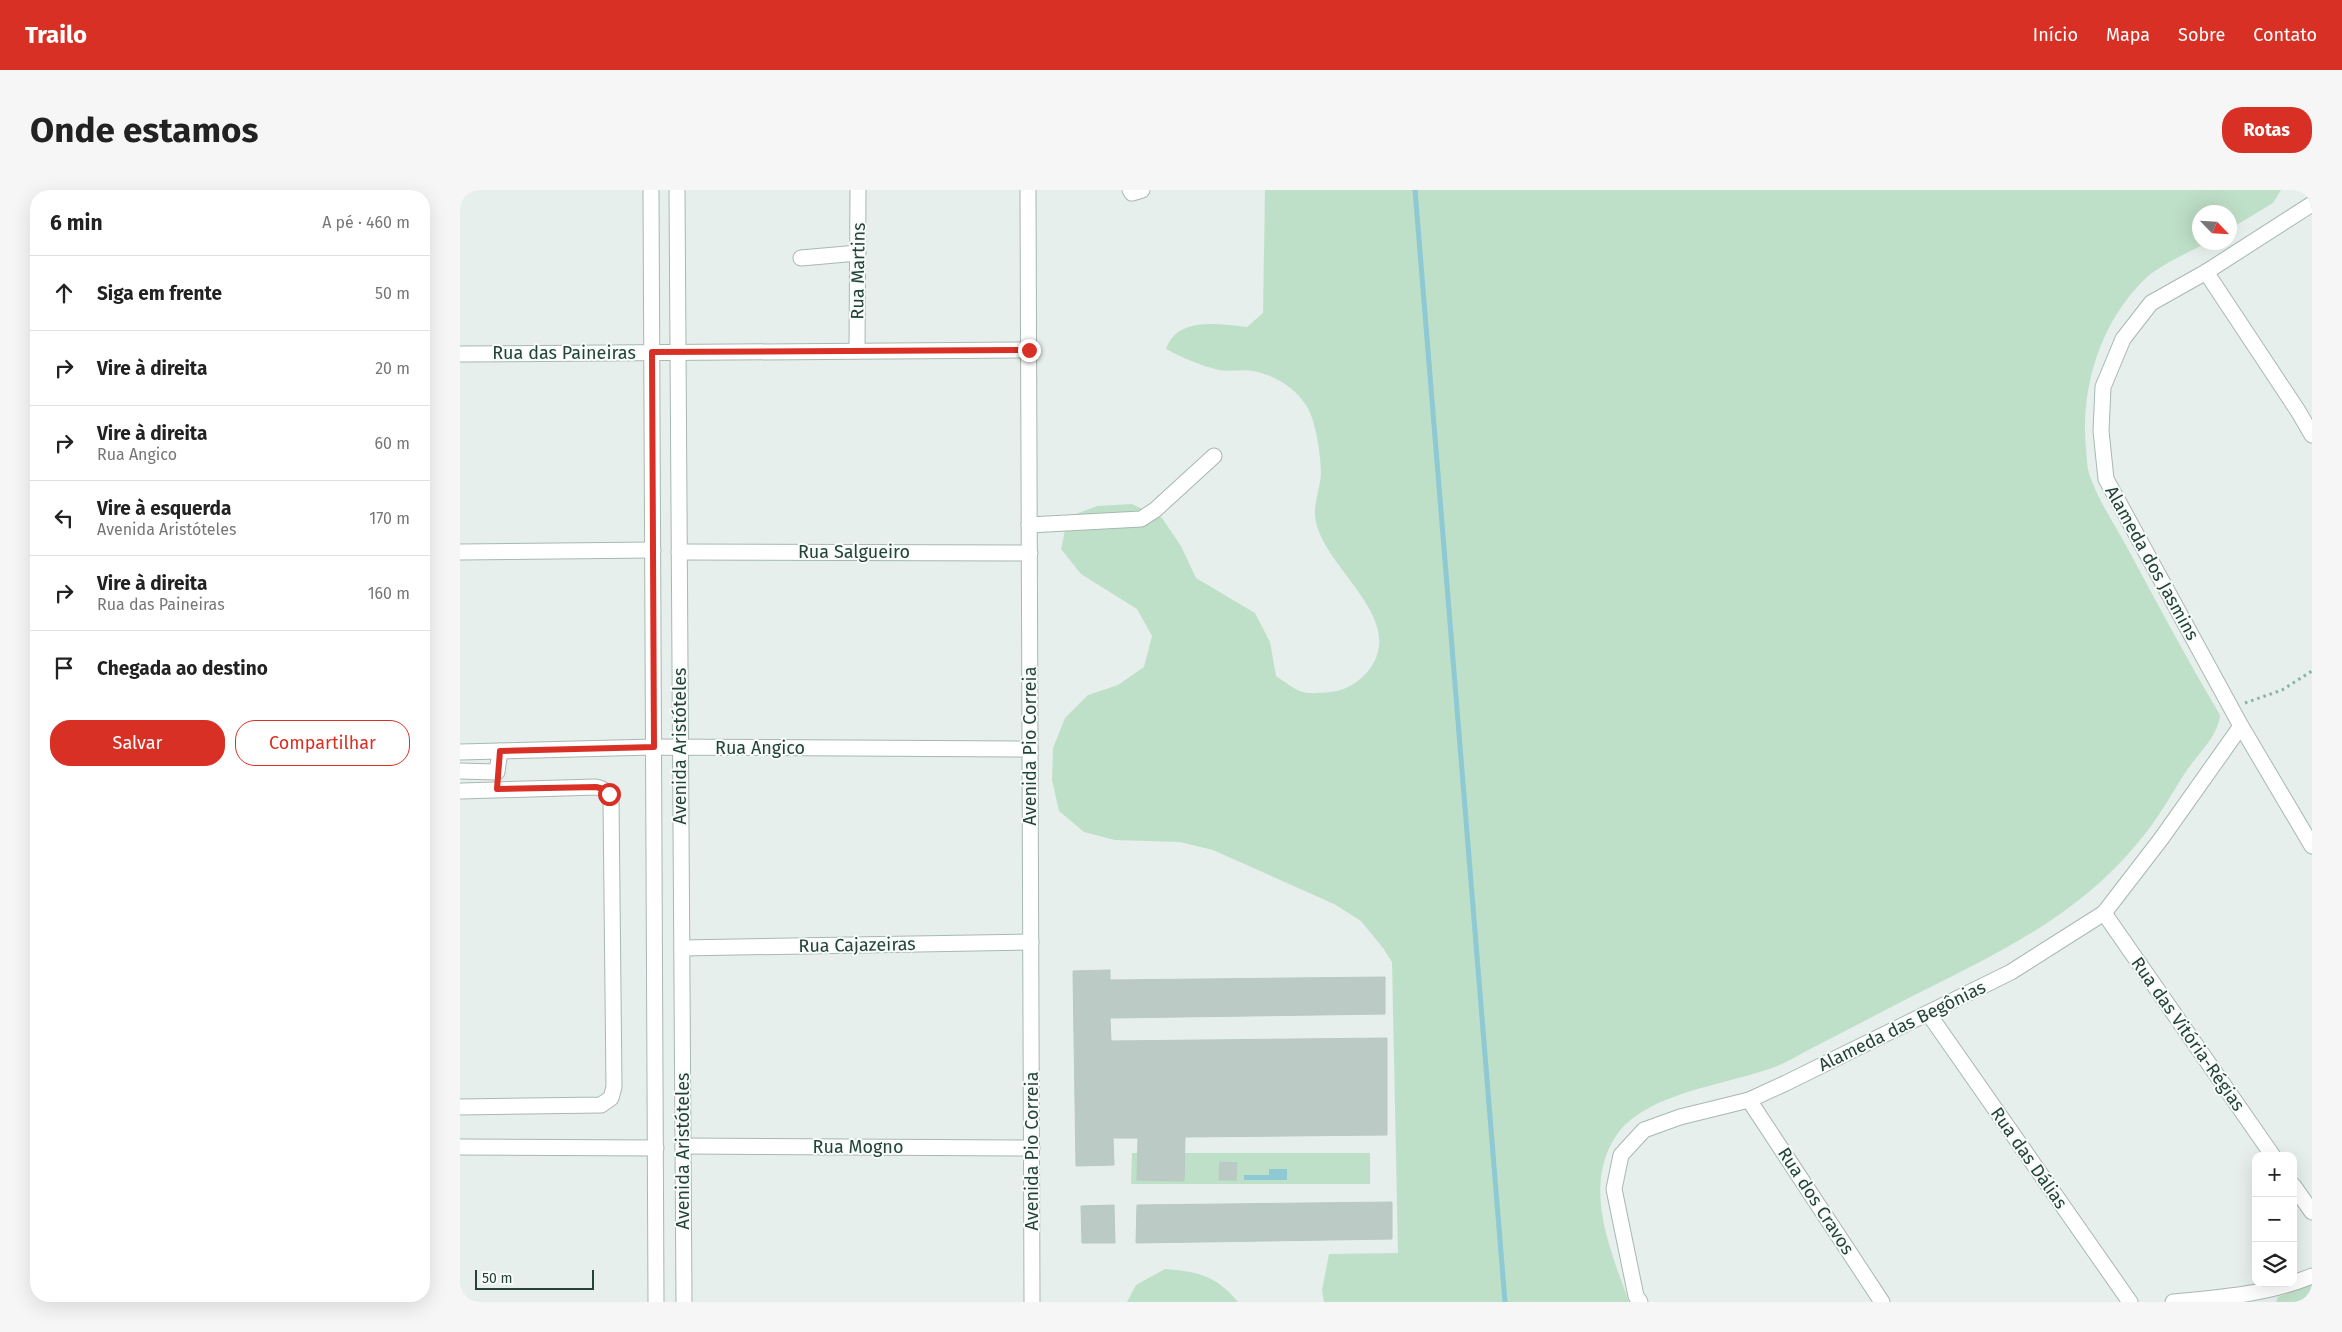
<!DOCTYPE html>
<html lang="pt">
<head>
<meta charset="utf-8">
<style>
	:root { --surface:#fff; --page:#f6f6f6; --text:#222; --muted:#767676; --line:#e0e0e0; --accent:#d93025 }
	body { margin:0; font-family:"Fira Sans",sans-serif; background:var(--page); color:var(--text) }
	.controls { position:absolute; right:15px; bottom:15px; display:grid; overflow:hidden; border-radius:10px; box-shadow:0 5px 20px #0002 }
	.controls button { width:45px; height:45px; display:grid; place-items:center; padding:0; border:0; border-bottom:1px solid var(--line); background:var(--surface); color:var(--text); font:25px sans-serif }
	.compass { position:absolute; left:1732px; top:15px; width:45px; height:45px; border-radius:50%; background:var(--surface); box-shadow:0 5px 20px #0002; rotate:115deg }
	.scale { position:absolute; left:15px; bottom:12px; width:119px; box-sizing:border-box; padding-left:5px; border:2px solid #24423a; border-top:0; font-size:14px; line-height:18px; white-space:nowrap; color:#24423a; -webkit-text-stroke:4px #f7fbf9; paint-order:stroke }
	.stop { position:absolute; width:15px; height:15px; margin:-11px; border:4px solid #d93025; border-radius:50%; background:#fff }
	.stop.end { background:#d93025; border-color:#fff; box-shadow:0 1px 5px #0008 }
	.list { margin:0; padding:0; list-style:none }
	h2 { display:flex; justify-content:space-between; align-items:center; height:65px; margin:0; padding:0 20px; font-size:21px }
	h2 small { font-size:16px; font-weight:400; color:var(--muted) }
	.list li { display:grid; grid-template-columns:32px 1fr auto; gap:15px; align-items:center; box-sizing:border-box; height:75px; padding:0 20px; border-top:1px solid var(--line) }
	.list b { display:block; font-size:19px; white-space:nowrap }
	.list p { margin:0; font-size:16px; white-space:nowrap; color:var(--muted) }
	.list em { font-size:16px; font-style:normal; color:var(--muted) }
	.actions { display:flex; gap:10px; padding:15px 20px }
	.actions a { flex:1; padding:11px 0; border:1px solid var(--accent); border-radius:20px; text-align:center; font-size:18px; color:var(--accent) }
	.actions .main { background:var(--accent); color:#fff }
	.icon { flex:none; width:28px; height:28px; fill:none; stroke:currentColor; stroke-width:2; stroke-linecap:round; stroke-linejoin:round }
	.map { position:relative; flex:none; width:1852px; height:1112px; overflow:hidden; border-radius:20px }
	header { display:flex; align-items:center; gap:30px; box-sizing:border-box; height:70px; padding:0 25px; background:var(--accent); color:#fff }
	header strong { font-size:24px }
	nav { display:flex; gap:28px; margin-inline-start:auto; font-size:18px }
	.intro { display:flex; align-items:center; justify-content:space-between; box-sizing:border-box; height:120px; padding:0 30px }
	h1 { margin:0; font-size:35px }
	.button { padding:12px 22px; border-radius:20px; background:var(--accent); color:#fff; font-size:18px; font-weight:700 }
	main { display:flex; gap:30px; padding:0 30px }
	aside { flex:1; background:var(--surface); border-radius:20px; box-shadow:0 5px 20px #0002 }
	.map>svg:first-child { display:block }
</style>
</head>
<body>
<header>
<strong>Trailo</strong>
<nav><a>Início</a><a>Mapa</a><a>Sobre</a><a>Contato</a></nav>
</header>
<div class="intro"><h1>Onde estamos</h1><a class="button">Rotas</a></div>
<main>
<aside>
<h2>6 min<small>A pé · 460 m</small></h2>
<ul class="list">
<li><svg class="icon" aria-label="ahead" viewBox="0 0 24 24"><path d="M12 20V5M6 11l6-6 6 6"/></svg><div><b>Siga em frente</b></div><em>50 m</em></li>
<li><svg class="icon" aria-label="right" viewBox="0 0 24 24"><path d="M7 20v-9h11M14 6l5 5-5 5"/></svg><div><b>Vire à direita</b></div><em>20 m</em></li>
<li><svg class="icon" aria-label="right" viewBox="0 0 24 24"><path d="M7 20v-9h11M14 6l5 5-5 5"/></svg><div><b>Vire à direita</b><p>Rua Angico</p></div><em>60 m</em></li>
<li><svg class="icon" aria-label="left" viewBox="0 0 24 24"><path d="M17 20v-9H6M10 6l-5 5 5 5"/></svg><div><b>Vire à esquerda</b><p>Avenida Aristóteles</p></div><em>170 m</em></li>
<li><svg class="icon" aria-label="right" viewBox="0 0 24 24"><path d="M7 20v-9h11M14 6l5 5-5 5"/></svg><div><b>Vire à direita</b><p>Rua das Paineiras</p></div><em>160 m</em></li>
<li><svg class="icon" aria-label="arrive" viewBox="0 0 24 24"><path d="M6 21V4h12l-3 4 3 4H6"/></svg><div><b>Chegada ao destino</b></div></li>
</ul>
<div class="actions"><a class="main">Salvar</a><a>Compartilhar</a></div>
</aside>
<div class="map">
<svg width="1852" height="1112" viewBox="0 0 1852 1112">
	<rect width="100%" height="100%" fill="#e6efeb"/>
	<!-- green -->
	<g fill="#bfe0c8">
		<path d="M 805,0 L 1821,0 L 1813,13 L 1770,39 L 1770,22 L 1740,22 L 1740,52 L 1746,53 C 1728,63 1699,75 1684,90 C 1640,133 1620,199 1626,259 C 1627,269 1627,280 1631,289 C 1640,313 1656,337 1668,359 C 1698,415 1728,471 1760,525 C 1758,546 1739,563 1727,580 C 1711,604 1699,628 1680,650 C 1615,731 1527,768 1437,814 C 1410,828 1382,843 1354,857 C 1340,864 1326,873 1312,878 C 1265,895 1185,903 1156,946 C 1122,997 1151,1061 1169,1112 L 864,1112 L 862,1100 L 869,1064 L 938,1063 L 932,772 L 923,758 L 901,731 L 874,714 L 753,660 L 720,652 L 655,650 L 624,642 L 599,621 L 592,590 L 593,558 L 605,528 L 628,505 L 658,495 L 684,477 L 692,446 L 677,419 L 621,384 L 601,359 L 608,327 L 637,316 L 672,314 L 702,328 L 721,356 L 736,388 L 795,423 L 810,452 L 816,486 C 841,503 840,505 871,502 C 887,500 899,492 909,480 C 949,427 860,377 855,326 C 854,313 860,298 861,284 C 861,266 856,230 846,215 C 834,197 814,185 793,181 C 782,179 770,182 759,180 C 739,175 723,168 706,159 C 717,126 760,134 787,137 L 803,123 Z"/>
		<polygon points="672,963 910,963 910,994 671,994"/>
		<path d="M 705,1079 C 739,1082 755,1085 778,1112 L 667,1112 L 676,1095 Z"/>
		<polygon points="1852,1095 1852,1112 1816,1112 1818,1107"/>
	</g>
	<!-- water -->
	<polygon fill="#8ec9d4" points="809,979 827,979 827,990 784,990 784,985 809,985"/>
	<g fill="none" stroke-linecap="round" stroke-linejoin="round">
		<!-- stream -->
		<polyline stroke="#8ec9d4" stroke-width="5" points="955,0 1045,1112"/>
	</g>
	<!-- building -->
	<g fill="#bbcac4" stroke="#b8c9c2">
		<polygon points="650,780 650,790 925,787 925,824 650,828 651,851 927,848 927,945 725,947 724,991 677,990 678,948 653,948 654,975 616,976 613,781"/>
		<polygon points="760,972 777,973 776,990 759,990"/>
		<polygon points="932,1012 932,1049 676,1053 677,1015"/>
		<polygon points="654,1015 655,1053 622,1053 621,1016"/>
	</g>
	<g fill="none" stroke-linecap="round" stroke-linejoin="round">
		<defs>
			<g id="minor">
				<polyline points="191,0 196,1112"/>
				<polyline points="217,0 224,1112"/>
				<polyline points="568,0 572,1112"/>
				<polyline points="670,0 672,3 682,0"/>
				<polyline points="1852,14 1746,82 1691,113 1663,149 1643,197 1641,241 1646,289 1781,536 1852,656"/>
				<polyline points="341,68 398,63"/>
				<polyline points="1746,82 1838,221 1852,245"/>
				<polyline points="397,161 398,0"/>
				<polyline points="0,164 569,160"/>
				<polyline points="569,335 681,329 695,320 754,266"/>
				<polyline points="0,362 193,360"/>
				<polyline points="219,362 570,363"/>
				<polyline points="0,562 193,557 570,559"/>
				<polyline points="0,581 37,582 40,561"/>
				<polyline points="1644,723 1813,966"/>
				<polyline points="222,758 571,752"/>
				<polyline points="1468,823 1670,1112"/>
				<polyline points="1289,910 1422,1112"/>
				<path d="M 0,917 L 141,915 L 151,908 L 154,897 L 151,610 C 148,602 145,599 136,597 L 2,601"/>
				<polyline points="223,956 572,958"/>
				<polyline points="0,957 196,958"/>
				<polyline points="1833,995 1852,1022"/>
				<polyline points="1180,1112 1176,1106 1154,999 1161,965 1184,940 1220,927 1289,910 1326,893 1551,782 1644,723 1701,649 1781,536"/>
				<path d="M 1713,1112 C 1759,1108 1809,1104 1852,1086"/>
			</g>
		</defs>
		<!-- minor casing -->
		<use href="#minor" stroke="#a8b8b2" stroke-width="17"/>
		<!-- path -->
		<polyline stroke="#86b3a5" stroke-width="3" stroke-dasharray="2.5 4" stroke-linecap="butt" points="1785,513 1822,500 1852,481"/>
		<!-- minor -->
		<use href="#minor" stroke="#fff" stroke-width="15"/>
	</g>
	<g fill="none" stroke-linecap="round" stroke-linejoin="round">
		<!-- route -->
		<polyline stroke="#d93025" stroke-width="6" points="149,604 144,599 136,597 37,599 40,561 194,557 192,162 569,160"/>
	</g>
	<g text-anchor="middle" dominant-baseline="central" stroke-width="4" stroke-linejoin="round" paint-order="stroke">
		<!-- street labels -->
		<g font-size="18" fill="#24423a" stroke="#f7fbf9">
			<text transform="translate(398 81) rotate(-89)">Rua Martins</text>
			<text x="104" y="163">Rua das Paineiras</text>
			<text x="394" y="362">Rua Salgueiro</text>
			<text transform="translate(1692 373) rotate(61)">Alameda dos Jasmins</text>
			<text transform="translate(220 556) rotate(-90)">Avenida Aristóteles</text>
			<text transform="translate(570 556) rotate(-90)">Avenida Pio Correia</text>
			<text x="300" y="558">Rua Angico</text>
			<text transform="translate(397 755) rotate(-1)">Rua Cajazeiras</text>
			<text transform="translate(1442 836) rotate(-26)">Alameda das Begônias</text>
			<text transform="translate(1728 844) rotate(55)">Rua das Vitória-Régias</text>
			<text x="398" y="957">Rua Mogno</text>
			<text transform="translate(223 961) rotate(-90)">Avenida Aristóteles</text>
			<text transform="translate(572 961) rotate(-90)">Avenida Pio Correia</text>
			<text transform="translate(1569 968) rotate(55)">Rua das Dálias</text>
			<text transform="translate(1356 1011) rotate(57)">Rua dos Cravos</text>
		</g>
	</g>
</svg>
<div class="controls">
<button>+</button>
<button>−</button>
<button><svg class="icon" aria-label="layers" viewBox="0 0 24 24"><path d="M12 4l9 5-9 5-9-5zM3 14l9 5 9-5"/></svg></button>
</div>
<svg class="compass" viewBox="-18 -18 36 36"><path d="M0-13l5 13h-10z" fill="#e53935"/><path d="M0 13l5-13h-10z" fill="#767676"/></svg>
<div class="scale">50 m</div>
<div class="stop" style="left:149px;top:604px"></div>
<div class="stop end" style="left:569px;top:160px"></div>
</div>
</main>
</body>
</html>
